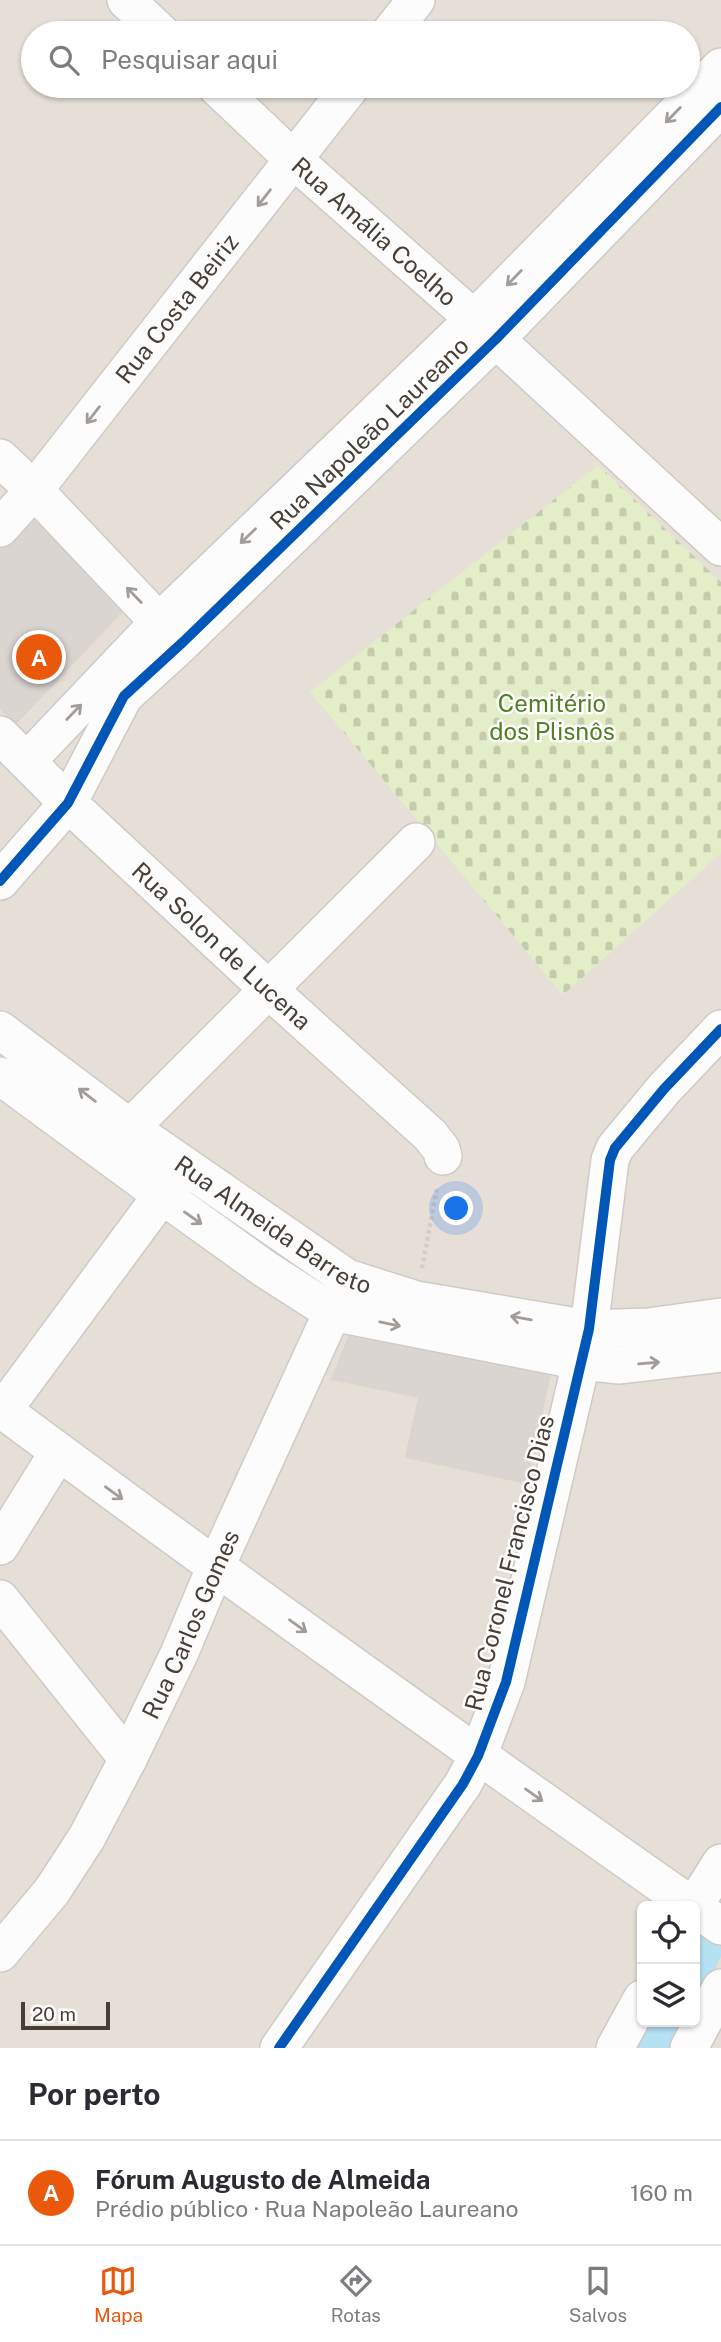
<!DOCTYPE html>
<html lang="pt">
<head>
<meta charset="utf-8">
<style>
	:root { --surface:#fff; --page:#f2f2f3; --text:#2b2b33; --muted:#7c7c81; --line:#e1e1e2; --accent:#ea580c }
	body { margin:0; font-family:"Public Sans",sans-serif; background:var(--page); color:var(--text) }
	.controls { position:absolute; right:21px; bottom:21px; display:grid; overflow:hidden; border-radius:10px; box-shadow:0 2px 5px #0004 }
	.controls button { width:63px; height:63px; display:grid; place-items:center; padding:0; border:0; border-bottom:2px solid var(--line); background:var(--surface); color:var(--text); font:35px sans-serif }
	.scale { position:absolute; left:21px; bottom:18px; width:89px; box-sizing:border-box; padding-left:7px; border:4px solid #483e35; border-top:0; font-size:19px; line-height:24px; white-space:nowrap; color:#483e35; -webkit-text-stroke:5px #fff; paint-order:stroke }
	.you { position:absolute; left:457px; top:1209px; width:24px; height:24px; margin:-18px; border:5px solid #fff; border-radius:50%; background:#1a73e8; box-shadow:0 0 0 10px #1a73e833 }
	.badge { display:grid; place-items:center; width:46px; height:46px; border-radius:50%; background:var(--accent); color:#fff; font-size:23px; font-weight:700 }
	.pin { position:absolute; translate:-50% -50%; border:4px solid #fff; box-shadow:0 2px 7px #0006 }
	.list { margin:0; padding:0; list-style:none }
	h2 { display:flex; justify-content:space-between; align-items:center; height:91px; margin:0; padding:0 28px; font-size:30px }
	h2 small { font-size:23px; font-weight:400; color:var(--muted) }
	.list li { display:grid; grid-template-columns:46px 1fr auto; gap:21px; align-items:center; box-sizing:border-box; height:105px; padding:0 28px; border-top:2px solid var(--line) }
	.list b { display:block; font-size:26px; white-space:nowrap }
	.list p { margin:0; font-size:23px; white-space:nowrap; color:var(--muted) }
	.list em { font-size:23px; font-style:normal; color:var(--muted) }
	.icon { flex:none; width:38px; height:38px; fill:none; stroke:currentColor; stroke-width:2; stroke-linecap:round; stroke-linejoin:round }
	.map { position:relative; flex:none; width:721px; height:2048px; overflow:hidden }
	.search { position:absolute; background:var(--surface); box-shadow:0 2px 5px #0004; left:21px; right:21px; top:21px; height:77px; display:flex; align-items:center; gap:18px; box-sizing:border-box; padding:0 24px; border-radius:38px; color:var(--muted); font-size:26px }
	.sheet { height:196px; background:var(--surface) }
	nav { display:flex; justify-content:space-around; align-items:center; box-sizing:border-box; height:98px; border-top:2px solid var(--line); background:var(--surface); font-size:19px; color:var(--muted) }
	nav a { display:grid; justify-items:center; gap:4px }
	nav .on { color:var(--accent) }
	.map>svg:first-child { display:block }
</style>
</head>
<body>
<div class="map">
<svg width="721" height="2048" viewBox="0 0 721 2048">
	<defs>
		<pattern id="cemetery-stones" width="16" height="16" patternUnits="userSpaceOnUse" patternTransform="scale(1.75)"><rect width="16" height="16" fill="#e3edc7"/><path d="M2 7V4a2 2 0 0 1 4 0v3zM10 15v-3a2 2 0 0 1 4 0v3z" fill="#c4ccac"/></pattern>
	</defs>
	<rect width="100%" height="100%" fill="#f2eeea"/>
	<!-- residential -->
	<path fill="#e6dfd7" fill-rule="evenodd" d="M 0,0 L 721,0 L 721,2048 L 0,2048 ZM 33,33 L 688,33 L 688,86 L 33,86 ZM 642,1906 L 695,1906 L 695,2022 L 642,2022 Z"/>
	<!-- cemetery -->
	<polygon fill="url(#cemetery-stones)" points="598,465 721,582 721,853 563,995 310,692"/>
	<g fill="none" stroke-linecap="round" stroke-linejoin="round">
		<!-- canal -->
		<g stroke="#b6e1f3" stroke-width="32">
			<polyline points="695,1972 721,1922"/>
			<polyline points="654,2048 668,2022"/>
		</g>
	</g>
	<!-- building -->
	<g fill="#dad5d1" stroke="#dad5cf" stroke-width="2">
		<polygon points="27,514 126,607 16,723 0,708 0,540"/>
		<polygon points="351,1332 550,1374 526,1483 406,1457 419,1397 332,1379"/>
	</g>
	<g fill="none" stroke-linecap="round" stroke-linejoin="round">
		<defs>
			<g id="minor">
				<polyline points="126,0 161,33"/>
				<polyline points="390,33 416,0"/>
				<path id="s1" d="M 216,86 L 294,160 L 474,319 L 721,547"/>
				<polyline points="0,458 34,490 159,622 177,637"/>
				<path id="s2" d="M 0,528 L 34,490 L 351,86"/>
				<path id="s3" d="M 0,735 L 68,803 L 268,989 L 430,1135 L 441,1149 L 443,1156"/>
				<polyline points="27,761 159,622 474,319 721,67"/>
				<polyline points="0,881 68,803 124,696 183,642 496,339 721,107"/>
				<path id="s4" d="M 0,1030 L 130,1128 L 347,1278 L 416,1300 L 589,1329 L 648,1327 L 721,1317"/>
				<polyline points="0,1076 162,1195 265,1269 332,1312 581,1361 620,1365 721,1353"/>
				<polyline points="110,1144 130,1128 416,842"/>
				<path d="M 0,1408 C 228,1578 460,1743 692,1906"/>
				<polyline points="3,1410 162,1195 179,1176"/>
				<polyline points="0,1546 56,1456"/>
				<polyline points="0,1599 128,1759"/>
				<polyline points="694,1906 721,1863"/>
				<polyline points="695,1908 721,1926"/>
				<path id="s5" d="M 0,1953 L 52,1891 L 87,1837 L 128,1759 L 179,1654 L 216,1566 L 342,1291"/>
				<polyline points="279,2048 463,1784 478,1756 506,1682 589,1329 610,1160 615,1148 664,1089 721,1029"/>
				<polyline points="615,2048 642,1999"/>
				<polyline points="689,2048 721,1988"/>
			</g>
		</defs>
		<!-- minor casing -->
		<use href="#minor" stroke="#cecac6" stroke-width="40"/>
		<!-- path -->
		<polyline stroke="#d2ceca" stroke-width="4.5" stroke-dasharray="3.5 3.5" stroke-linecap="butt" points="422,1268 437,1188"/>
		<!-- minor -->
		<use href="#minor" stroke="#fdfcfc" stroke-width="37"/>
		<defs>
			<g id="cycleway">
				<polyline points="0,881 68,803 124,696 183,642 496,339 721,107"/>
				<polyline points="279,2048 463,1784 478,1756 506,1682 589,1329 610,1160 615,1148 664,1089 721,1029"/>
			</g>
		</defs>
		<!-- cycleway casing -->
		<use href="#cycleway" stroke="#fff" stroke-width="15"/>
		<!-- cycleway -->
		<use href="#cycleway" stroke="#0057b8" stroke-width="10"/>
	</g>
	<!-- one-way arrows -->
	<defs><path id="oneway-shaft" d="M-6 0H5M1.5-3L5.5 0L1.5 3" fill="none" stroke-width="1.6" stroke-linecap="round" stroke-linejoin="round" transform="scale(1.75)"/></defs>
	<g stroke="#a29d98">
		<use href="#oneway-shaft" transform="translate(673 115) rotate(134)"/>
		<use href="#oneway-shaft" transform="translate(264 198) rotate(128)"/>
		<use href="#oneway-shaft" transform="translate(514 278) rotate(134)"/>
		<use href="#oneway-shaft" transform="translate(93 415) rotate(128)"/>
		<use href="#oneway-shaft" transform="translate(248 536) rotate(136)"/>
		<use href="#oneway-shaft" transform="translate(134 595) rotate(-134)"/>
		<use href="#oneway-shaft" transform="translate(74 712) rotate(-46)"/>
		<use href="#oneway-shaft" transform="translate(87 1095) rotate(-143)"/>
		<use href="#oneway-shaft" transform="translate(193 1218) rotate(35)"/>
		<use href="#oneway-shaft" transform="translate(521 1318) rotate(-170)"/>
		<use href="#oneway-shaft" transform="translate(390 1324) rotate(12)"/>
		<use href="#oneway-shaft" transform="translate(649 1363) rotate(-5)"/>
		<use href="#oneway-shaft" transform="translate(114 1493) rotate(36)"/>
		<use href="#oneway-shaft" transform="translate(298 1626) rotate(36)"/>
		<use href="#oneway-shaft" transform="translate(534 1795) rotate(35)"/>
	</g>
	<g text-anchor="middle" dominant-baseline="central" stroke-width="5" stroke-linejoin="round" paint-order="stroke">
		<!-- street labels -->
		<g font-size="24" fill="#483e35" stroke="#fff">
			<text stroke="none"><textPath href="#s1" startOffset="215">Rua Amália Coelho</textPath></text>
			<text stroke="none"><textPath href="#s2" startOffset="282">Rua Costa Beiriz</textPath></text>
			<text transform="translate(369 433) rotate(-44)">Rua Napoleão Laureano</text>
			<text stroke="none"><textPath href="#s3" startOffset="306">Rua Solon de Lucena</textPath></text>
			<text stroke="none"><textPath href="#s4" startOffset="336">Rua Almeida Barreto</textPath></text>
			<text transform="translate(509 1563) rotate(-76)">Rua Coronel Francisco Dias</text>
			<text stroke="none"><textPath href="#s5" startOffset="382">Rua Carlos Gomes</textPath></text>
		</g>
		<!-- park labels -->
		<g font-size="24" fill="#508022" stroke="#fff">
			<text x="552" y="703">Cemitério<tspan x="552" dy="28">dos Plisnôs</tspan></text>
		</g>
	</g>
</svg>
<div class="controls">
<button><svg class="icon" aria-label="locate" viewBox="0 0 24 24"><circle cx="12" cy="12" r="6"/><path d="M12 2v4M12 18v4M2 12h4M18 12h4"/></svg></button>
<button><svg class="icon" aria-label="layers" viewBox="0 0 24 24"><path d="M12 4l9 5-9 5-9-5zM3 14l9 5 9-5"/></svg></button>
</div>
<div class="scale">20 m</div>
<div class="you"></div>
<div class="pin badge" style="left:39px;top:657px">A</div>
<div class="search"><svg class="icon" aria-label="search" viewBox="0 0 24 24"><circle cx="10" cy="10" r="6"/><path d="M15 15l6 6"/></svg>Pesquisar aqui</div>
</div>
<section class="sheet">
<h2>Por perto<small></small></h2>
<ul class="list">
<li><span class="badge">A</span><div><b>Fórum Augusto de Almeida</b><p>Prédio público · Rua Napoleão Laureano</p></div><em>160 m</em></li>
</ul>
</section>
<nav>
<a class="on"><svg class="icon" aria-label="map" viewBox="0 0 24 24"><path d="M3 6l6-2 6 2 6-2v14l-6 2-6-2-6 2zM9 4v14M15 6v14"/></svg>Mapa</a>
<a><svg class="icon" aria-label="directions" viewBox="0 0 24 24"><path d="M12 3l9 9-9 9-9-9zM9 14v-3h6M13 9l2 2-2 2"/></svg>Rotas</a>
<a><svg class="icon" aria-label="saved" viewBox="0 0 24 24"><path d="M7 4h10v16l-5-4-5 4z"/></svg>Salvos</a>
</nav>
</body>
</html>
